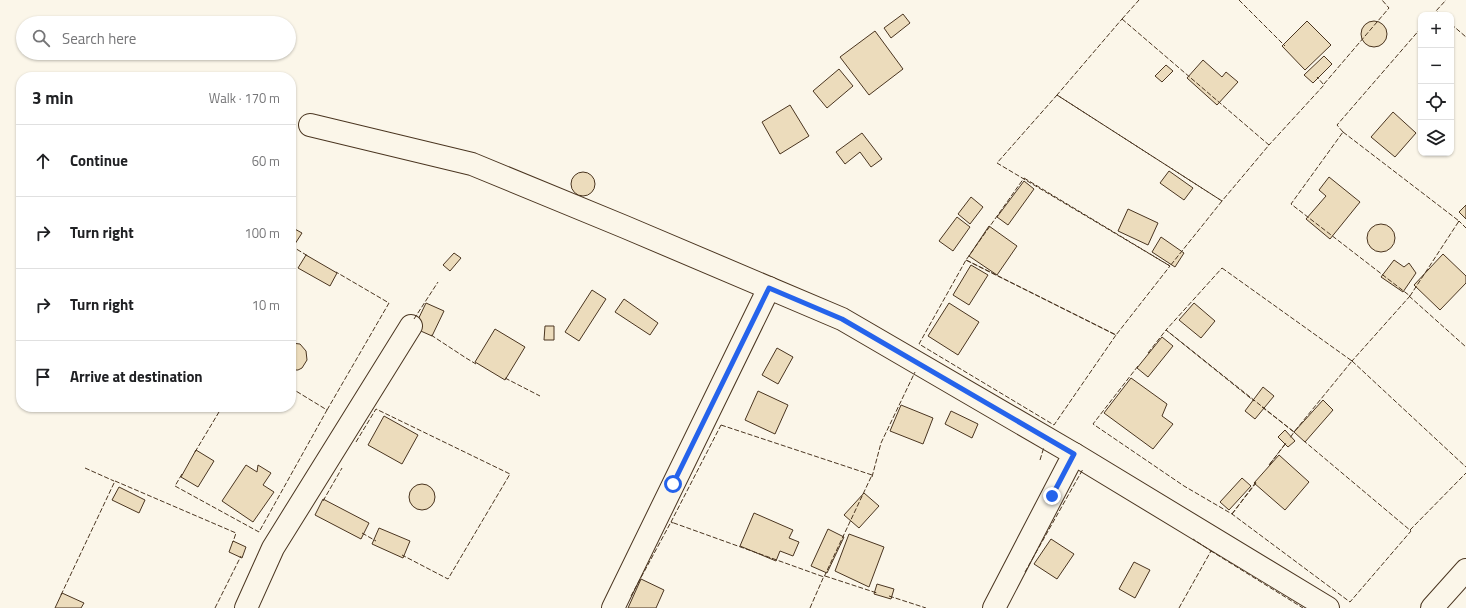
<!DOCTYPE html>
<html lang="en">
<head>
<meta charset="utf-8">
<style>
	:root { --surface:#fff; --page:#f2f2f2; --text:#202124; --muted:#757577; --line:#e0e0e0 }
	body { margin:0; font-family:"Titillium Web",sans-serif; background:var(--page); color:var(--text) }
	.controls { position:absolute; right:12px; top:12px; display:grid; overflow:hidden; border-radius:8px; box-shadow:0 1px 3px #0004 }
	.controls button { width:36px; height:36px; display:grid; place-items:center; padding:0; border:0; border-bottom:1px solid var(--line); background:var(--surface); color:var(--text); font:20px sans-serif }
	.stop { position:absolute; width:12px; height:12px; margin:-9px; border:3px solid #2563eb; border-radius:50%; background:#fff }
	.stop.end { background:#2563eb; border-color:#fff; box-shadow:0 1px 4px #0008 }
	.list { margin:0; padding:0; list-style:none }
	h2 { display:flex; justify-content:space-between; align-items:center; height:52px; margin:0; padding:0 16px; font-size:17px }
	h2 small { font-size:13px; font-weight:400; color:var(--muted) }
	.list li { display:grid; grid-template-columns:26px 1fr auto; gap:12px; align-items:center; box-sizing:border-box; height:72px; padding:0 16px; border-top:1px solid var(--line) }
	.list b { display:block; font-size:15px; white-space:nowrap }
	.list em { font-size:13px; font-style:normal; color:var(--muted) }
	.icon { flex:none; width:22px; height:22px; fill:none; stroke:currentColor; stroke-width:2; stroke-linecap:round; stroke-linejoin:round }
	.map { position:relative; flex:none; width:1466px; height:608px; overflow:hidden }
	.search { position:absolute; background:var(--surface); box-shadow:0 1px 3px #0004; left:16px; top:16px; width:280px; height:44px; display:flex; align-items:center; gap:10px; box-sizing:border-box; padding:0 14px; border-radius:22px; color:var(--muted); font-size:15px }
	.panel { position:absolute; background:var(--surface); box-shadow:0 1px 3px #0004; left:16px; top:72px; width:280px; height:340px; border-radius:16px }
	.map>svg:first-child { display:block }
</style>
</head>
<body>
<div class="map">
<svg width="1466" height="608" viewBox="0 0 1466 608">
	<rect width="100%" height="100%" fill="#fbf6e9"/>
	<!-- building -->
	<g fill="#ecdcbc" stroke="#4a3520">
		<polygon points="903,14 910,23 891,38 884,28"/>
		<circle cx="1374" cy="34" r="13"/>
		<polygon points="1307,21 1331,45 1305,70 1282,46"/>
		<polygon points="875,31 903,69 869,95 840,57"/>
		<polygon points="1324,56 1332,64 1313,83 1304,75"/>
		<polygon points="1203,60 1222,77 1226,72 1238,82 1217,105 1187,78"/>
		<polygon points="1166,65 1173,71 1162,82 1155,76"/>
		<polygon points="839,69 853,86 827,108 813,91"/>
		<polygon points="790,105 809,136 780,154 762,122"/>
		<polygon points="1393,112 1416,133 1395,157 1371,137"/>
		<polygon points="862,133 882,159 871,167 860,152 845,164 836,152"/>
		<polygon points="1169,171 1193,188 1184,200 1160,183"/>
		<circle cx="583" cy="184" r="12"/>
		<polygon points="1329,177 1360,202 1330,239 1306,219 1326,196 1319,190"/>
		<polygon points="1024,181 1034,189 1008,225 997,217"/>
		<polygon points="971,197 983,207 970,224 958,214"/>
		<polygon points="1466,205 1466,219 1459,212"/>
		<polygon points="1128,209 1158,223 1148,245 1118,231"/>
		<polygon points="957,217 970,227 953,251 939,241"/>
		<circle cx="1381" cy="238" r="14"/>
		<polygon points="989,226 1017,246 997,275 969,256"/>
		<polygon points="293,228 302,233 293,247 291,246 291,231"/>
		<polygon points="1161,237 1184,253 1175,267 1152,252"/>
		<polygon points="454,253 461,258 450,271 443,265"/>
		<polygon points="1443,254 1466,276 1466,283 1440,310 1414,285"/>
		<polygon points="306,255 337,273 330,286 298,268"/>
		<polygon points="1394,260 1404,267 1409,263 1416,273 1403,292 1381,277"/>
		<polygon points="971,265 988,275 969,305 953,295"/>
		<polygon points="592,290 606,299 579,341 565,332"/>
		<polygon points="624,299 658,323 650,335 615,312"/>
		<polygon points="426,303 444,311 432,336 414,328"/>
		<polygon points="949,303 979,322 958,355 928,336"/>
		<polygon points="1194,303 1215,321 1201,338 1179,320"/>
		<polygon points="545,326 554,326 554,340 544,340"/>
		<polygon points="495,329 525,347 505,380 475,362"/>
		<polygon points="1162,337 1173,346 1148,377 1137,368"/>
		<polygon points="291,343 300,344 306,351 307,360 302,368 298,370 291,370"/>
		<polygon points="777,348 793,357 778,384 762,375"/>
		<polygon points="1131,378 1167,404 1162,416 1173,424 1153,449 1104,413"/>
		<polygon points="1263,387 1274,396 1255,419 1245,411"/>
		<polygon points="758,391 788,405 775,434 745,420"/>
		<polygon points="1323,400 1333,410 1305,442 1294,432"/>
		<polygon points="901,405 933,418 923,444 890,431"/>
		<polygon points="951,411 978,424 972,438 945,424"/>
		<polygon points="384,416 418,435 402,464 368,445"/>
		<polygon points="1285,430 1295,441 1288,447 1278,437"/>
		<polygon points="196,450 214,461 198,487 181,477"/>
		<polygon points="1279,455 1309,482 1285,510 1254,483"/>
		<polygon points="246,465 257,472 258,465 271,473 263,485 274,492 253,522 222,501"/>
		<polygon points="1242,478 1251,486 1229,510 1220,502"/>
		<circle cx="422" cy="497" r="13"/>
		<polygon points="119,487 145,500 139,513 112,500"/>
		<polygon points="864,493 879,506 859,528 844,515"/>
		<polygon points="323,499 369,523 361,539 315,515"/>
		<polygon points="754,513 793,530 789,538 799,542 793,556 780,551 776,561 740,546"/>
		<polygon points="379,528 410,541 403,558 372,544"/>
		<polygon points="828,529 844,537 827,573 811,566"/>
		<polygon points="849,534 884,547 869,587 835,571"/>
		<polygon points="1051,539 1074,554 1057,579 1034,564"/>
		<polygon points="233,541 246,547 242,558 229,552"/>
		<polygon points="1134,562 1150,570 1135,598 1119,589"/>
		<polygon points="641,579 664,590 656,608 628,608"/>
		<polygon points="877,584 894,589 891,599 874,594"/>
		<polygon points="62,593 84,603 81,608 55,608"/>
	</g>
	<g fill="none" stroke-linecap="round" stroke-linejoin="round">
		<defs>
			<g id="street">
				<polyline points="310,125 472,164 625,227 842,319 1074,454 994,608"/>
				<polyline points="1074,454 1328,608"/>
				<polyline points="246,608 273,548 411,326"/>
				<polyline points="613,608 769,288"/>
				<polyline points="1432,608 1466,570"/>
			</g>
		</defs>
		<!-- street casing -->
		<use href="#street" stroke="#4a3520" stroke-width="24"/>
		<!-- street -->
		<use href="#street" stroke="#fbf6e9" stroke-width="22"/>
		<!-- fence -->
		<g stroke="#4a3520" stroke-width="1" stroke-dasharray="5 2" stroke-linecap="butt">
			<polyline points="1239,0 1285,46"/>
			<polyline points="1441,15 1436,11 1446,0"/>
			<polygon points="1122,19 1269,145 1222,201 1057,95"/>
			<polyline points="1122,19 1139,0"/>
			<polyline points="1451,24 1466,37"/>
			<polyline points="1324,84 1389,8 1382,0"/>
			<polygon points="1057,95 1222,201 1170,266 997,163"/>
			<polygon points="1343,132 1459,221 1410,296 1291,204"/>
			<polyline points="1343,132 1337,125 1421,28"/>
			<polyline points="1268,144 1269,145 1324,85 1317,77"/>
			<polygon points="1024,178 1170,266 1116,335 966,260"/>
			<polyline points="1458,222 1459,221 1466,228"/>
			<polyline points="291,246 293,247 291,250 293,247 308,256"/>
			<polygon points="966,260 1116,335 1054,425 919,344"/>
			<polygon points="1222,268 1352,361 1294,432 1166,330"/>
			<polyline points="1409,296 1466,347"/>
			<polyline points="414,319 438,282"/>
			<polyline points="431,335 466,358 476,364"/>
			<polyline points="1148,353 1166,330 1254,401"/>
			<polyline points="1351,360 1352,361 1410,296 1409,295"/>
			<polyline points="1352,361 1466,467"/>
			<polyline points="1138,366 1093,424 1184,486 1232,514 1350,602 1411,531 1304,441"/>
			<polyline points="505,378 540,396"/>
			<polyline points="1262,407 1294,432 1290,438"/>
			<polyline points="327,410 389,303 336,272"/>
			<polygon points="721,425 872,475 824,577 671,522"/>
			<polyline points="356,442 376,409 510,474 448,579 402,555"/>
			<polyline points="195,452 222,407"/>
			<polyline points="1040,460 1044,447"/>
			<polyline points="1270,464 1286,443"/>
			<polyline points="1269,465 1286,443"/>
			<polyline points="85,468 114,481"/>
			<polyline points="182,474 175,486 259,532 327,410 291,388"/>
			<polyline points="872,477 881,443 915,372"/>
			<polyline points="323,501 342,468"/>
			<polyline points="1232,514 1256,482"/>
			<polyline points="1232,514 1256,483"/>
			<polyline points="1410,530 1466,473"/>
			<polyline points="362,533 376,541"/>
			<polyline points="1211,552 1211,551 1303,608"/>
			<polyline points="1025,572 1083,469"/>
			<polyline points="825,576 877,593"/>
			<polyline points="61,595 115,481 236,533 233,542"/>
			<polyline points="631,596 671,522 673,523"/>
			<polyline points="889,596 926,608"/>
			<polyline points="215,608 241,556"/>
			<polyline points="810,608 824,576"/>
			<polyline points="1179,608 1211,551 1193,539"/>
		</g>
	</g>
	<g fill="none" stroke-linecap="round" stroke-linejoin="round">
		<!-- route -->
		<polyline stroke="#2563eb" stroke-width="5" points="673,484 769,288 842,319 1074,454 1052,496"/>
	</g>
</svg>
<div class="controls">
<button>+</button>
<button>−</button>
<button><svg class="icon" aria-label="locate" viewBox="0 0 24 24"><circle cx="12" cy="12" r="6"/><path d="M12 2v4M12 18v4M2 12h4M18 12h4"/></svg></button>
<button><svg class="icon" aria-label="layers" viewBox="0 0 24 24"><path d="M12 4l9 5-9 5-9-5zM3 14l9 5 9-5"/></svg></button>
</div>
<div class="stop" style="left:673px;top:484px"></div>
<div class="stop end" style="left:1052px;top:496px"></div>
<div class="search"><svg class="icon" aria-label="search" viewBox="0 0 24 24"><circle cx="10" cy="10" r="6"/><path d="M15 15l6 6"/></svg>Search here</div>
<section class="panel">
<h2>3 min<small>Walk · 170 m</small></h2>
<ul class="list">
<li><svg class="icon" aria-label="ahead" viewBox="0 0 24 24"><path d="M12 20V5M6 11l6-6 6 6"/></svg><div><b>Continue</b></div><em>60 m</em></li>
<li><svg class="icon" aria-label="right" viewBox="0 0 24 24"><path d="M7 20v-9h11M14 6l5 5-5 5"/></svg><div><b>Turn right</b></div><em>100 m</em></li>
<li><svg class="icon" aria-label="right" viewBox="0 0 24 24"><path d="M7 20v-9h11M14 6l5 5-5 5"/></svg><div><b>Turn right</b></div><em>10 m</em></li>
<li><svg class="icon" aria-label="arrive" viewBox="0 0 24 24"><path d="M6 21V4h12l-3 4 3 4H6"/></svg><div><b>Arrive at destination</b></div></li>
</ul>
</section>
</div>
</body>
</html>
